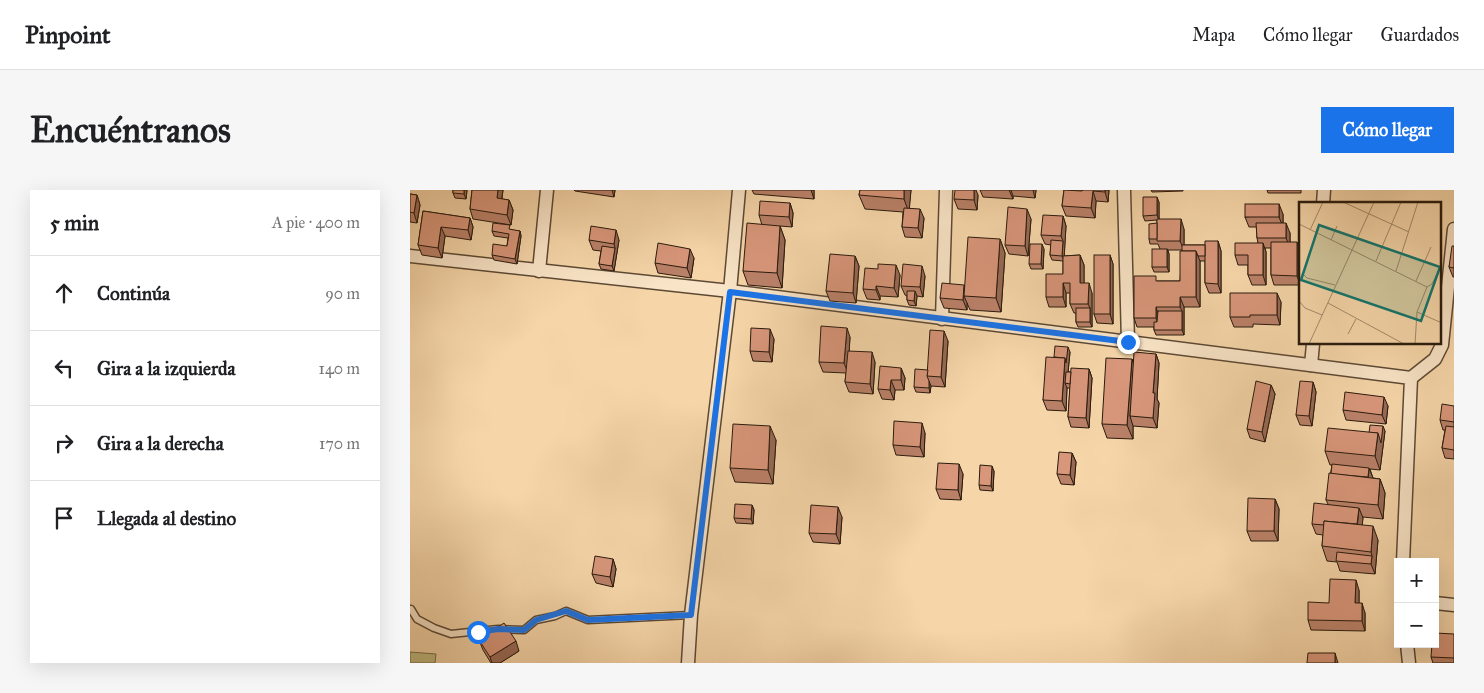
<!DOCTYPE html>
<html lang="es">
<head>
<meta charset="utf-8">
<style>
	:root { --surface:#fff; --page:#f6f6f6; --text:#202124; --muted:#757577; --line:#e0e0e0; --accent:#1a73e8 }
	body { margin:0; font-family:"IM FELL Great Primer",serif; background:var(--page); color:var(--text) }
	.controls { position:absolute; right:15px; bottom:15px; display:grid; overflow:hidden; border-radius:0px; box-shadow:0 5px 20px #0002 }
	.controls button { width:45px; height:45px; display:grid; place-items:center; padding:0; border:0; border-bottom:1px solid var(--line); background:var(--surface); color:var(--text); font:25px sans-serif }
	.stop { position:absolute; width:15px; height:15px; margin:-11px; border:4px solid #1a73e8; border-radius:50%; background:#fff }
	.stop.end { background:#1a73e8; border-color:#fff; box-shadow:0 1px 5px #0008 }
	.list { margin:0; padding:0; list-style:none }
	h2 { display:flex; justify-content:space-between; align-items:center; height:65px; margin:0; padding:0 20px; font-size:21px }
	h2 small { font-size:16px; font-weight:400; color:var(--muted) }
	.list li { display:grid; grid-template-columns:32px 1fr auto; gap:15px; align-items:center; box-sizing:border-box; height:75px; padding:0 20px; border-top:1px solid var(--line) }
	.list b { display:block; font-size:19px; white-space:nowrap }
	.list em { font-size:16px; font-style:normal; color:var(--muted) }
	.icon { flex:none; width:28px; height:28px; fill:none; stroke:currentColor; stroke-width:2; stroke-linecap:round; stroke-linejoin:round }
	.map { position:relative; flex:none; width:1044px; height:473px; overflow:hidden; border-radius:0px }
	header { display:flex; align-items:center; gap:30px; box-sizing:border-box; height:70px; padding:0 25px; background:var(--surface); border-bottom:1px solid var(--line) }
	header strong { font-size:24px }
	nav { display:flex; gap:28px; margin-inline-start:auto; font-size:18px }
	.intro { display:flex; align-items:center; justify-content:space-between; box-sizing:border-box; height:120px; padding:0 30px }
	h1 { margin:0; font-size:35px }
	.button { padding:12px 22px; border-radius:0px; background:var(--accent); color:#fff; font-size:18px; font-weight:700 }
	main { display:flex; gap:30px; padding:0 30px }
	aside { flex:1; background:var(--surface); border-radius:0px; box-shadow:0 5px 20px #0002 }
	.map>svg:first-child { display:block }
</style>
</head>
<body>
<header>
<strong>Pinpoint</strong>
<nav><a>Mapa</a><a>Cómo llegar</a><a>Guardados</a></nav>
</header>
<div class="intro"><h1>Encuéntranos</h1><a class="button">Cómo llegar</a></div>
<main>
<aside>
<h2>5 min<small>A pie · 400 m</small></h2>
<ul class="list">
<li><svg class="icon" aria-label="ahead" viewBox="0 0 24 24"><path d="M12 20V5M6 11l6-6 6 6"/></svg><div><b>Continúa</b></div><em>90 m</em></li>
<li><svg class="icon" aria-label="left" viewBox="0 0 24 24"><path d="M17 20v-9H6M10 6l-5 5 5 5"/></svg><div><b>Gira a la izquierda</b></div><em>140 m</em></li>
<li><svg class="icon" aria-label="right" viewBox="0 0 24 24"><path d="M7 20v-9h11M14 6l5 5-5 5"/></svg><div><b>Gira a la derecha</b></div><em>170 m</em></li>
<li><svg class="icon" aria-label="arrive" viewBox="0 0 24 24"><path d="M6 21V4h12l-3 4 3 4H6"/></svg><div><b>Llegada al destino</b></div></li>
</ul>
</aside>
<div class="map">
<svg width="1044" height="473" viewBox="0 0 1044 473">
	<rect width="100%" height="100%" fill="#f6d6a9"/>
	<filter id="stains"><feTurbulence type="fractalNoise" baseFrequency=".004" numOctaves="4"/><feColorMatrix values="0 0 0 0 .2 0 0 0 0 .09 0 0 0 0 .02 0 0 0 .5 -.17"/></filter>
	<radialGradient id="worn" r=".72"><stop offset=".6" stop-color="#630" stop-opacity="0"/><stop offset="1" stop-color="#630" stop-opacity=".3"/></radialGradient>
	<!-- green -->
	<polygon fill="#c3bc83" stroke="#766b48" points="0,462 26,464 25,473 0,473"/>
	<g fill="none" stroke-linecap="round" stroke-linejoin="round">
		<defs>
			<polyline id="service" points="1,419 7,429 24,438 41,444 88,439 114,440 126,430 145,426 156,421 178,430 281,425"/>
			<g id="minor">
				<polyline points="714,0 718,152"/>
				<polyline points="913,14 914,0"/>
				<polyline points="0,66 320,101 1001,188 993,372"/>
				<polyline points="129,81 137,0"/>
				<polyline points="532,129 536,0"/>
				<polyline points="901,175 903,154"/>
				<polyline points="1001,188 1025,169 1032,155 1044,39"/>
				<polyline points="1025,413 1044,415"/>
				<polyline points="997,454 999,473"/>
				<polyline points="278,473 281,425 320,101 329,0"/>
			</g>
		</defs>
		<!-- service casing -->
		<use href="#service" stroke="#5c4934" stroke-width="9"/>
		<!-- minor casing -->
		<use href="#minor" stroke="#5c4934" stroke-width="15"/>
		<!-- service -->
		<use href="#service" stroke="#f9e4c7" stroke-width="6"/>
		<!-- minor -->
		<use href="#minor" stroke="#f9e4c7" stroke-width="12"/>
	</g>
	<!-- wall -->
	<g fill="#ba8169" stroke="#291a0d">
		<polygon points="43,0 57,0 56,9 45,8 43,3"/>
		<polygon points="62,0 93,0 92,9 99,10 103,20 101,35 63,29 60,19"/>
		<polygon points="164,0 205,0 204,7 165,1"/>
		<polygon points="342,0 404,0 404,9 344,4"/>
		<polygon points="450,0 501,0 499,18 514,28 512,48 495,47 492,37 493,22 455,19 449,5"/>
		<polygon points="570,0 626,0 625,8 603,6 603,9 573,7"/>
		<polygon points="654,0 699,0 698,12 686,11 685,28 656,26 652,16"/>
		<polygon points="741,0 773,0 773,1 742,2"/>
		<polygon points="857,0 891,0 891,3 858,3"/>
		<polygon points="0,4 7,5 10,15 7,33 0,32"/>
		<polygon points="568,5 567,20 548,19 544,9"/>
		<polygon points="749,12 749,29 774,39 774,55 795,55 808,51 811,61 811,103 799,103 795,93 795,71 790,71 790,117 774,117 774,145 746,145 744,140 744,137 727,137 724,128 747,91 770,91 772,60 758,60 759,64 759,82 744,82 742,77 750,59 748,54 740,54 739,49 747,33 747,30 735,31 733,26"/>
		<polygon points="380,13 383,23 382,37 370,36 375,50 372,98 338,95 333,81 352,35 349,25"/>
		<polygon points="13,21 60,28 63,37 61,50 35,46 32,68 12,65 8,55"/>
		<polygon points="873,24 873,33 880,43 880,52 890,60 890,95 864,95 861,85 861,58 855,58 856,62 856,95 842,95 838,85 838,75 828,75 825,65 848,53 847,48 847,37 839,37 835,27"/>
		<polygon points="653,26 656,36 654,66 670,65 674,75 674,93 682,103 682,137 668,137 666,132 666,123 664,123 660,114 660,103 656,103 656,117 639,117 636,107 653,84 653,71 642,70 640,65 641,55 635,54 631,45"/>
		<polygon points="621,29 618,66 599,64 595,55"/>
		<polygon points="101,40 110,41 111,46 107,74 84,70 82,65 97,56 98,48 84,46 82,41"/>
		<polygon points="590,49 595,63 591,122 560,120 557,113 557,120 534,118 530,108 555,97"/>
		<polygon points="179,50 209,50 204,81 191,79 189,74 191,61 183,60"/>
		<polygon points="1044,56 1044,87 1043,87 1039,77"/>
		<polygon points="634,59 633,79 621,79 619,74"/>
		<polygon points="700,65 703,74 703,134 687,133 684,124"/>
		<polygon points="445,66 449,76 446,113 420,111 416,101"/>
		<polygon points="284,68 281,88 248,83 245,73"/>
		<polygon points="490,85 488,107 470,106 470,110 457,109 453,99"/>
		<polygon points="515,86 513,107 507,106 506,116 499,115 497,110 497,106 495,105 491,96"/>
		<polygon points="871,112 870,135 843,134 843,137 824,137 820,127"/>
		<polygon points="440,147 439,161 465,172 463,204 439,202 435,192 436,183 413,182 409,172"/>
		<polygon points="364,149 362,172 343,171 340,161"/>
		<polygon points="538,151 535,197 521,196 520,203 506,202 504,197 518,180"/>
		<polygon points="660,162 658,182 661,182 679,179 682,188 679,238 661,237 658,227 660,198 657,198 656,221 637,220 633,210 644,167"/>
		<polygon points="746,164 749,173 747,209 749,213 747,238 723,236 723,249 697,248 692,234 722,169 723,174"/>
		<polygon points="491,178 495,188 494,200 485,200 484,210 472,209 468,199"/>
		<polygon points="903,192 906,202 902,236 890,235 886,225"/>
		<polygon points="861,195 865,204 855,252 840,248 837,239"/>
		<polygon points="978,216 976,234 936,230 933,220"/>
		<polygon points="1044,216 1044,269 1035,268 1032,258 1035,240 1033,240 1030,230"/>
		<polygon points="975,241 970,280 960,279 963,288 970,289 975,303 973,329 953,327 952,335 968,350 965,384 930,381 927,372 917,371 912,356 913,345 906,344 902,334 918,314 916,310 922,275 920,275 915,261 959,243"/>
		<polygon points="515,243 514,267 486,265 483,255"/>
		<polygon points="366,250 363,294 325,292 320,278"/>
		<polygon points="662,263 666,272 664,295 651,294 647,284"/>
		<polygon points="584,281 583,301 570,300 569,295"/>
		<polygon points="553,284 551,310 530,309 526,299"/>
		<polygon points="865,309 869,319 868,351 841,351 837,341"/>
		<polygon points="342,315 344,320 343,334 326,333 324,328"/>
		<polygon points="432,327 430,354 403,352 399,343"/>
		<polygon points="203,369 206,379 203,397 186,393 182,384"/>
		<polygon points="949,400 949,413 955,423 955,441 901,440 898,430 919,413"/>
		<polygon points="1044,444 1044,473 1023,473 1021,467"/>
		<polygon points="69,450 109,461 90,473 81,473 73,460"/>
	</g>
	<!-- shaded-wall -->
	<g fill="#976955" stroke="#291a0d">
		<polygon points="54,0 57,0 56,9 54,4"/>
		<polygon points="88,0 93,0 90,18 87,8"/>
		<polygon points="202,0 205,0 204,7"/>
		<polygon points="401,0 404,0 404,9"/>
		<polygon points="494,0 501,0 499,23 494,9"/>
		<polygon points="564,0 566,0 568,5 567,20 564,10"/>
		<polygon points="599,0 601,0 603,6 603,9"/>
		<polygon points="623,0 626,0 625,8"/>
		<polygon points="695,0 699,0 698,12 695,2"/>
		<polygon points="683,1 686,11 685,28 681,18"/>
		<polygon points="7,5 10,15 7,33 4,23"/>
		<polygon points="747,7 749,12 749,30 747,25"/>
		<polygon points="99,10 103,20 101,35 97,25"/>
		<polygon points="380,13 383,23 382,37 379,27"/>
		<polygon points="869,14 873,24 873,37 869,27"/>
		<polygon points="510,19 514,28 512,48 508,38"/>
		<polygon points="617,19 621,29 618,66 615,56"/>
		<polygon points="653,26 656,36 654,71 652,66 653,51 651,46"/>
		<polygon points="60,28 63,37 61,50 58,40"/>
		<polygon points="771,29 774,39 774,60 770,51"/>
		<polygon points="876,33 880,43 880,58 876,48"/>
		<polygon points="370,36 375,50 372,98 367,83"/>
		<polygon points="31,37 35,46 32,68 28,58"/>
		<polygon points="206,40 209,50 204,81 202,76 205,58 204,54"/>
		<polygon points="110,41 111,46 107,74 105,69"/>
		<polygon points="590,49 595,63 591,122 586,108"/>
		<polygon points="808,51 811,61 811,103 808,94"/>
		<polygon points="887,52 890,60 890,94 887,86"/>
		<polygon points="853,53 856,62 856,95 853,85"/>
		<polygon points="632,54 634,59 633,79 631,74"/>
		<polygon points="280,59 284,68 281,88 277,78"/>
		<polygon points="757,59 759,64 759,82 757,77"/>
		<polygon points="786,61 790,71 790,117 786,107"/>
		<polygon points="670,65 674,75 674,103 670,93"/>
		<polygon points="700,65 703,74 703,134 700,124"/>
		<polygon points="445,66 449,76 446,113 443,103"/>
		<polygon points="486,75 490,85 488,107 484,98"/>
		<polygon points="512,76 515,86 513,107 510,97"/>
		<polygon points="653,93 656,103 656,117 653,107"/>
		<polygon points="679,93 682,103 682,137 680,132 680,118 678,114"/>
		<polygon points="554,95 558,104 554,106 557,113 557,120 553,110"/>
		<polygon points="466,96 470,106 470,110 466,100"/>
		<polygon points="505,101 507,106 506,116 504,111"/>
		<polygon points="867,103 871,112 870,135 867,125"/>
		<polygon points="770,107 774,117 774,145 772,140 772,121 770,117"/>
		<polygon points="746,117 749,126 749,138 746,128"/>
		<polygon points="437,138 440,147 438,183 434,173"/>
		<polygon points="360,139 364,149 362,172 359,162"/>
		<polygon points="534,141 538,151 535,197 531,187"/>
		<polygon points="658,157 660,162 657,193 655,193 657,198 656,221 652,211 655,168"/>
		<polygon points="462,162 465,172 463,204 460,194"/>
		<polygon points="746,164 749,173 747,209 749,213 747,238 743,228 743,203"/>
		<polygon points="722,169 727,184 720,226 723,236 723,249 717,235"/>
		<polygon points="491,178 495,188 494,200 491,190"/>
		<polygon points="679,179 682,188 679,238 676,228"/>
		<polygon points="481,190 485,200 484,210 480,200"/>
		<polygon points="519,191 521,196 520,203 519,198"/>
		<polygon points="903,192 906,202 902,236 899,226"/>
		<polygon points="861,195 865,204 855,252 852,242"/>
		<polygon points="974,207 978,216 976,234 972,225"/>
		<polygon points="512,233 515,243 514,267 510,257"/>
		<polygon points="360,236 366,250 363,294 358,280"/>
		<polygon points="973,236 975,241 970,280 965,266 968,243"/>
		<polygon points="662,263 666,272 664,295 660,285"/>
		<polygon points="549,274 553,284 551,310 548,300"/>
		<polygon points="582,276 584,281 583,301 581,296"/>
		<polygon points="959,278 963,288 958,292"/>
		<polygon points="970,289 975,303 973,329 968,315"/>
		<polygon points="865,309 869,319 868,351 864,341"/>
		<polygon points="342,315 344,320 343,334 341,329"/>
		<polygon points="428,317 432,327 430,354 426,344"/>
		<polygon points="949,318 953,328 951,348 947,339"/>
		<polygon points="963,336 968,350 965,384 961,374 962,366 961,362"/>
		<polygon points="203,369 206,379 203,397 200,387"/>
		<polygon points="946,390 949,400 949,423 945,413"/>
		<polygon points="952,413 955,423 955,441 952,431"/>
		<polygon points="106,451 109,461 90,473 82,473 80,467"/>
		<polygon points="925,463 928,473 925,473"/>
	</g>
	<!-- building -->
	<g fill="#d8967a" stroke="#291a0d">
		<polygon points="43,0 54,0 54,4 43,3"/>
		<polygon points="62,0 88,0 87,8 99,10 97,25 60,19"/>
		<polygon points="450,0 494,0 494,9 449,5"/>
		<polygon points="545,0 564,0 564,10 544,9"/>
		<polygon points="654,0 672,1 673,0 695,0 695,2 683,1 681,18 652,16"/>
		<polygon points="0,4 7,5 4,23 0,22"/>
		<polygon points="733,7 747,7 747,25 733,26"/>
		<polygon points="350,11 380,13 379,27 349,25"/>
		<rect x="835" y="14" width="34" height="13"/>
		<polygon points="598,17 617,19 615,56 595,55"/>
		<polygon points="494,18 510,19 508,38 492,37"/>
		<polygon points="13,21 60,28 58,40 31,37 28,58 8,55"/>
		<polygon points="633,25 653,26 651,46 631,45"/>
		<polygon points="747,29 771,29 770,51 747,51"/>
		<polygon points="83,33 100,35 99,39 110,41 105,69 82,65 83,54 97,56 99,44 82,41"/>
		<polygon points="337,33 370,36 367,83 333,81"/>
		<polygon points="747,33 747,49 739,49 739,34"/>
		<polygon points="846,33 876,33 876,48 847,48"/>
		<polygon points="181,36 206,40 204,54 179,50"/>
		<polygon points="558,47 590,49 586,108 554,106"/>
		<polygon points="641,50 653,51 652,66 640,65"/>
		<polygon points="795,51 808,51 808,94 795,93"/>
		<polygon points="861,52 887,52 887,86 861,85"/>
		<polygon points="248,53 280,59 277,78 245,73"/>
		<polygon points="825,53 853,53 853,85 838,85 838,65 825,65"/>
		<polygon points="620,54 632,54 631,74 619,74"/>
		<polygon points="772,55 795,55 795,66 788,66 786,61 772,61"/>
		<polygon points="192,56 205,58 202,76 189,74"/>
		<polygon points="1042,56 1044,56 1044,78 1039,77"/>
		<rect x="742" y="59" width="15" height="18"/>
		<polygon points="770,61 786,61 786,107 770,107 770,117 746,117 746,128 724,128 724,86 746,86 746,91 770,91"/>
		<polygon points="420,64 445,66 443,103 416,101"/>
		<polygon points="670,65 670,93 679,93 678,114 660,114 660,93 653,93 653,107 636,107 636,84 653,84 653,66"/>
		<rect x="684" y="65" width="16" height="59"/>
		<polygon points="468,74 486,75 484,98 466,96 466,100 453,99 455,78 468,79"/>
		<polygon points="493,74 512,76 510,97 491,96"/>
		<polygon points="532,93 554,95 553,110 530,108"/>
		<polygon points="497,101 505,101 504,111 497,110"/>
		<polygon points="820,103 867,103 867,125 840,125 840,127 820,127"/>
		<rect x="666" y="118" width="14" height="14"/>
		<polygon points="748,121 772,121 772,140 744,140 744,132 747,132"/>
		<polygon points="411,136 437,138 434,173 409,172"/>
		<polygon points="341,138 360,139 359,162 340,161"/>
		<polygon points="520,140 534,141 531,187 517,186"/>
		<polygon points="645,156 658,157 656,173 655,168 644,167"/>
		<polygon points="438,161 462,162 460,194 435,192"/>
		<polygon points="724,162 746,164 743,203 745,203 743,228 720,226"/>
		<polygon points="636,167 655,168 652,211 633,210"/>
		<polygon points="696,168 722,169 717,235 692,234"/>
		<polygon points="470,176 491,178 491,190 481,190 480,200 468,199"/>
		<polygon points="661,178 679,179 676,228 658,227"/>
		<polygon points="505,179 518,180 517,186 519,191 519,198 504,197"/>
		<polygon points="656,182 661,182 660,194 655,193"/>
		<polygon points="846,191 861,195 852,242 837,239"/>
		<polygon points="890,191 903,192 899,226 886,225"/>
		<polygon points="935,202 974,207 972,225 933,220"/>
		<polygon points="1032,214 1044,216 1044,232 1030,230"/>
		<polygon points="484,231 512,233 510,257 483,255"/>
		<polygon points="323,234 360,236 358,280 320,278"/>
		<polygon points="960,235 973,236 971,253 968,243 959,243"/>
		<polygon points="1036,236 1044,237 1044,260 1032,258"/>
		<polygon points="918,238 968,243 965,266 915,261"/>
		<polygon points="649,262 662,263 660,285 647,284"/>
		<polygon points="528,273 549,274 548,300 526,299"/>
		<polygon points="922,274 959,278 958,287 921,284"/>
		<polygon points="570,275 582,276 581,296 569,295"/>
		<polygon points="919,283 970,289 968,315 916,310"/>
		<polygon points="838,308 865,309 864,341 837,341"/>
		<polygon points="904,313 949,318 947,334 914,331 914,335 902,334"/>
		<polygon points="325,314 342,315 341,329 324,328"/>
		<polygon points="401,315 428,317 426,344 399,343"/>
		<polygon points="914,331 963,336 961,362 912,356"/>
		<polygon points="927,362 962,366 961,374 926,371"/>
		<polygon points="185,366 203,369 200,387 182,384"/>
		<polygon points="920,389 946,390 945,413 952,413 952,431 898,430 898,412 919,413"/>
		<polygon points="94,433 106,451 80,467 69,450"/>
		<polygon points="1025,443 1044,444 1044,468 1021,467 1022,454 1025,454"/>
		<polygon points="898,463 925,463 925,473 897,473"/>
	</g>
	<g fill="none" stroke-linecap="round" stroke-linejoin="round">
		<!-- route -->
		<polyline stroke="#1a73e8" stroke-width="6" points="68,442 88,439 114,440 126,430 156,421 178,430 281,425 320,102 718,152"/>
	</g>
	<!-- overview -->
	<g transform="translate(889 12)">
		<rect width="142" height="142" fill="#f6d6a9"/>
		<path fill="none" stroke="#a48b6b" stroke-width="1" d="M 44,0 L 110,30M 0,22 L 128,85 L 118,110 L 116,142M 11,28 L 24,0M 32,38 L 38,24M 77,59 L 102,0M 97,69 L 119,0M 4,72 L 8,76 L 36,83M 117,79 L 132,45M 128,85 L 133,82 L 143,62M 0,99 L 6,106 L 23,113M 29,101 L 105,142M 118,110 L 143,121M 49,132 L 57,117M 10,142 L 75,0"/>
		<path fill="#0f766e" fill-opacity="0.15" stroke="#0f766e" stroke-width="2.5" d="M 20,23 L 141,65 L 122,119 L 2,78 Z"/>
		<rect width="142" height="142" fill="none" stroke="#291a0d" stroke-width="2.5"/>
	</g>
	<rect width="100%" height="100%" filter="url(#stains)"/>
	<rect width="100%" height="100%" fill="url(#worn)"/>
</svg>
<div class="controls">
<button>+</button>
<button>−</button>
</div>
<div class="stop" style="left:68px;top:442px"></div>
<div class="stop end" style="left:718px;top:152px"></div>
</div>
</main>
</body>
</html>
